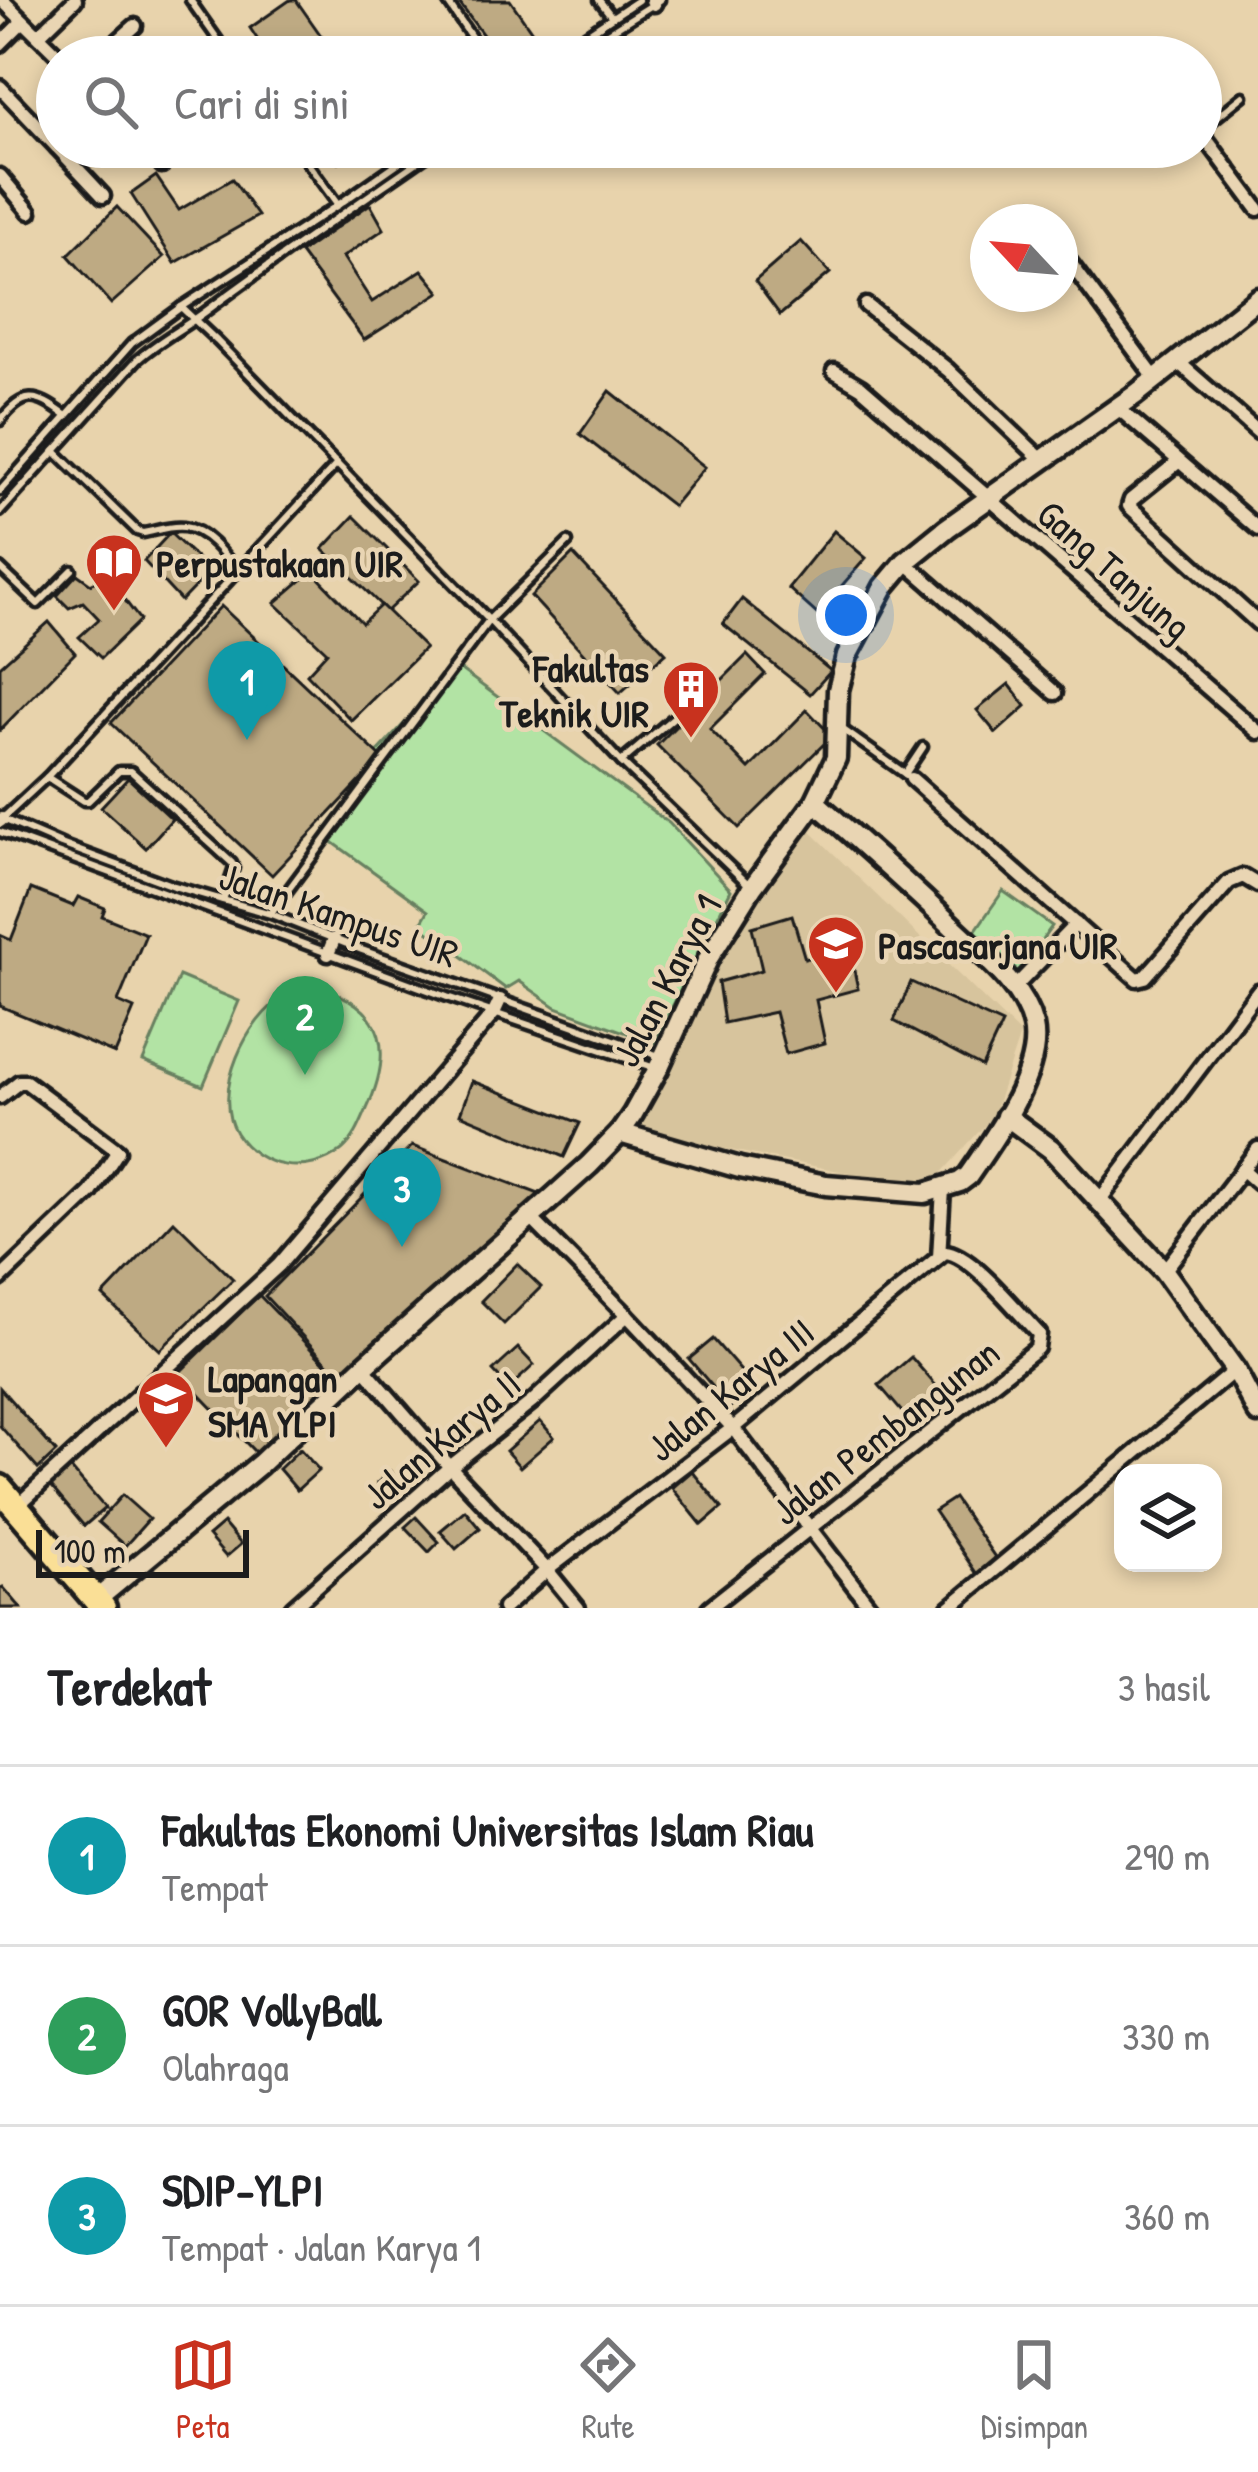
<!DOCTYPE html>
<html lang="id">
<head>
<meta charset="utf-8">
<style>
	:root { --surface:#fff; --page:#f2f2f2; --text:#202124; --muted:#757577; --line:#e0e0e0; --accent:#c8321e }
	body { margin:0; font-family:"Patrick Hand",sans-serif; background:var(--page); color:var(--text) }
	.controls { position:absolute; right:36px; bottom:36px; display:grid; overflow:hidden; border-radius:24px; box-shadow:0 6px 18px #0003 }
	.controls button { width:108px; height:108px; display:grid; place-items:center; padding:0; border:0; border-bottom:3px solid var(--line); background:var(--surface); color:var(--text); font:60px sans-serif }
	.compass { position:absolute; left:970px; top:204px; width:108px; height:108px; border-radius:50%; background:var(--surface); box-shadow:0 6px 18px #0003; rotate:296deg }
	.scale { position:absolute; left:36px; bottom:30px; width:213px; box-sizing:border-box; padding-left:12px; border:6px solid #1c1c1c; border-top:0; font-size:33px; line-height:42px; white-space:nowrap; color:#1c1c1c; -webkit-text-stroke:9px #e9d5b3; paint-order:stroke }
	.you { position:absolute; left:846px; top:615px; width:42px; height:42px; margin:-30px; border:9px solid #fff; border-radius:50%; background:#1a73e8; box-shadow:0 0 0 18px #1a73e833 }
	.badge { display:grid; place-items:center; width:78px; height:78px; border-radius:50%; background:var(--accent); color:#fff; font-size:39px; font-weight:700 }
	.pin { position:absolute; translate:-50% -99px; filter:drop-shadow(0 3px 6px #0008) }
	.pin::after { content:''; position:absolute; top:63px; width:42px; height:36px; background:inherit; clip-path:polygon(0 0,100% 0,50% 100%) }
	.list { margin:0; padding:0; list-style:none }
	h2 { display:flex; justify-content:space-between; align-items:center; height:156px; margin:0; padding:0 48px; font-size:51px }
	h2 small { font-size:39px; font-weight:400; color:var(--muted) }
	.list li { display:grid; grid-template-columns:78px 1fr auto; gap:36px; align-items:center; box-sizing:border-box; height:180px; padding:0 48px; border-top:3px solid var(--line) }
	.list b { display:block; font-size:45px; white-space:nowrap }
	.list p { margin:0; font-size:39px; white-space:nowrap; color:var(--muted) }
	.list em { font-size:39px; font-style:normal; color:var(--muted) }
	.icon { flex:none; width:66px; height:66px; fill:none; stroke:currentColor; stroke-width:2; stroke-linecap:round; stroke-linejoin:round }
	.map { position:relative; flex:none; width:1258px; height:1608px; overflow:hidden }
	.search { position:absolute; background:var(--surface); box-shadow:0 6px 18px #0003; left:36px; right:36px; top:36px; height:132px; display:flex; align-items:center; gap:30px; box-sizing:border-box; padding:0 42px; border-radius:66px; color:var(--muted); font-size:45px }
	.sheet { height:696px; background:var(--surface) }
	nav { display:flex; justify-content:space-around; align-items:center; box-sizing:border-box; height:168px; border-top:3px solid var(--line); background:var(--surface); font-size:33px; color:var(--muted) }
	nav a { display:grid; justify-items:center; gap:6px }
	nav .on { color:var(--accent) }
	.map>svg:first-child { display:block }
</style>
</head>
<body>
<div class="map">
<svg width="1258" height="1608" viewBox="0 0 1258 1608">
	<rect width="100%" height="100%" fill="#e8d3ac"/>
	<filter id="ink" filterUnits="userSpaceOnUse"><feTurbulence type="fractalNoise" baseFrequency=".00833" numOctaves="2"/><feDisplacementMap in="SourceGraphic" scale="24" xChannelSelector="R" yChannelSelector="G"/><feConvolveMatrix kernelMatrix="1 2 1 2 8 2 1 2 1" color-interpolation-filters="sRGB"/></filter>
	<g filter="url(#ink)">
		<!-- built -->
		<polygon fill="#d7c49d" points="803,824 1020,1034 993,1116 928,1188 631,1131 709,957"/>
		<!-- green -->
		<g fill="#b2e3a4" stroke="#678060" stroke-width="3">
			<polygon points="457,667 669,823 731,890 654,1043 556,1007 519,981 506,989 420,925 428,911 327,838 375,755"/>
			<polygon points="1003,891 1052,926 1019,972 971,937"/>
			<polygon points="179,976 239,1001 203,1086 143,1061"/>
			<path d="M 321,988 C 388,1008 393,1053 366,1111 C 360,1125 354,1140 342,1150 C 308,1177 259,1169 236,1133 C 211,1092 247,1018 285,996 C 296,989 308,989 321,988 Z"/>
		</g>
		<!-- building -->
		<g fill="#beaa83" stroke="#1c1c1c" stroke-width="3">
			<polygon points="290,0 296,0 336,57 269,57 250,28"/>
			<polygon points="457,0 510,0 544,49 531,57 499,57"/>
			<polygon points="329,147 361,147 339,162"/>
			<polygon points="156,176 179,210 232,179 258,216 175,263 131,194"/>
			<polygon points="370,204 384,229 343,257 372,302 422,270 440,292 364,340 300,253"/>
			<polygon points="117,207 164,257 111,304 68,255"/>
			<polygon points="801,241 830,273 780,315 755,281"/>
			<polygon points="610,391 705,467 673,506 580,434"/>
			<polygon points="354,516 419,581 387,611 323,549"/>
			<polygon points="834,531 866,558 817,614 788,588"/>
			<polygon points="170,533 210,571 181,601 144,561"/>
			<polygon points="573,554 666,653 620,693 531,596"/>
			<polygon points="312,571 362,623 381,605 425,648 351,720 307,674 327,652 275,603"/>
			<polygon points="77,574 91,584 105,574 140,620 101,658 79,637 99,619 83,602 69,608 57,596"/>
			<polygon points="742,599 831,671 810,694 723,624"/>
			<polygon points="221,606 382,758 272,875 111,723"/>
			<polygon points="49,622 75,653 0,730 0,666"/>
			<polygon points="747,655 765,674 710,729 749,769 807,710 832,736 739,828 657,745"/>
			<polygon points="1009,684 1026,706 996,733 977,710"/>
			<polygon points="128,778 172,819 146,848 101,807"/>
			<polygon points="31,889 73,906 78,897 105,908 102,916 146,934 118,1002 134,1009 115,1054 0,1006 0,935 11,940"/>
			<polygon points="792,915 805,959 849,946 858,989 816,1000 825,1043 786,1054 775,1012 724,1023 718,982 762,970 752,927"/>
			<polygon points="911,982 1002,1024 982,1067 894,1021"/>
			<polygon points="472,1081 580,1123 564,1157 460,1114"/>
			<polygon points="412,1146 547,1197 343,1376 331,1367 265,1296"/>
			<polygon points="174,1221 233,1279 160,1350 103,1296"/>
			<polygon points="517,1264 541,1287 504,1324 481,1301"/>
			<polygon points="259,1295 336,1375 256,1453 179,1373"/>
			<polygon points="713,1339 754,1386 730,1407 689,1359"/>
			<polygon points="518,1348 534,1365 509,1388 493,1371"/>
			<polygon points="911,1357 951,1403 918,1431 879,1385"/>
			<polygon points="0,1388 56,1452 38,1469 0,1426"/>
			<polygon points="540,1421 554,1437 520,1467 506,1451"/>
			<polygon points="300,1449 319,1470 297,1490 279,1469"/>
			<polygon points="68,1465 105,1508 84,1526 48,1483"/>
			<polygon points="390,1471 405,1487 392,1499 377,1483"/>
			<polygon points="692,1471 722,1508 702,1525 672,1488"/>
			<polygon points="122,1495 149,1519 125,1546 98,1522"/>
			<polygon points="954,1498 1001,1566 981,1580 934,1511"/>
			<polygon points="465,1510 480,1528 456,1549 440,1531"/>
			<polygon points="416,1517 439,1542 429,1552 405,1527"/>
			<polygon points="223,1523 241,1544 226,1557 208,1536"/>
			<polygon points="3,1587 21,1608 0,1608 0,1589"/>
		</g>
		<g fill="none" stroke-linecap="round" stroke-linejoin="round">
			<defs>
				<g id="lane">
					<polyline points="190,0 230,57"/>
					<polyline points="446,0 485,57"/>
					<polyline points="599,0 612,17"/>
					<polyline points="552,57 638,0"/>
					<polyline points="569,57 660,0"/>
					<polyline points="1201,130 1243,96"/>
					<polyline points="296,147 338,205"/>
					<polyline points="181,307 217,341 489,620 621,762 750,886"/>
					<path d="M 0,421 C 24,391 35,393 65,415"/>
					<path d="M 55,451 L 137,531 L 143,533 C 156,531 170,525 184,527 C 206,529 225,555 238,572"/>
					<polyline points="0,491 132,343 181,307 338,205 421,147"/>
					<path d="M 0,512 L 137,360 C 158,341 182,329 205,312 C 281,255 360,202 439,147"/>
					<polyline points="0,568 38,604 72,570"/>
					<polyline points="842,729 912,779"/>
					<polyline points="621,762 693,701"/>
					<polyline points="905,774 923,747"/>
					<polyline points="47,777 84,801 88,801 119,771 131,771 232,863 234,868 223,900"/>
					<polyline points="2,819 47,777 337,464"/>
					<polyline points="3,819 61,844 174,886 271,914 362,950 662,1057"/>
					<polyline points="0,832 447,997 655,1068"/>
					<polyline points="271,913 489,620 568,542"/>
				</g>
				<g id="street">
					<polyline points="2,0 60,57"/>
					<polyline points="652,0 654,4"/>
					<polyline points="39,35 75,0"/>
					<polyline points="0,44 23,21"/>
					<polyline points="1144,54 1146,57"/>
					<polyline points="100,57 135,26"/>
					<polyline points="0,87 57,147"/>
					<polyline points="1201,132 1258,209"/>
					<polyline points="57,147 103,196"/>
					<polyline points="146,147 162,165"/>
					<polyline points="0,176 30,212"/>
					<polyline points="1030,208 1040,222"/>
					<polyline points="1060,249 1155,378"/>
					<polyline points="866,305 948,370 1042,460"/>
					<polyline points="1178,362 1258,432"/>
					<polyline points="834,371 861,387 1258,732"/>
					<polyline points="1117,407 1258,529"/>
					<polyline points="1178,462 1131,500 1129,506 1258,623"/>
					<polyline points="905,562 1055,693"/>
					<polyline points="912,779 1137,979 1145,977 1229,882 1243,876 1258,885"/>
					<polyline points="0,821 2,819"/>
					<polyline points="328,954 334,939"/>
					<polyline points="1014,988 1076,924"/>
					<polyline points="0,1097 19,1082 26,1082 118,1151 91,1192 0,1279"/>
					<polyline points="1242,1169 1258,1183"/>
					<polyline points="1099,1201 1258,991"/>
					<polyline points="530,1217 627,1315 733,1428 871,1608"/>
					<polyline points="1164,1271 1258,1149"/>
					<polyline points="363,1367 450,1467 547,1570 578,1608"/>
					<polyline points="17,1506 279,1265 494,1013 500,1000"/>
					<polyline points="292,1608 450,1467 532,1402 627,1315"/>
					<polyline points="504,1608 547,1570 733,1428 939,1257 943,1189"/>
					<path d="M 709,1608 L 1037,1348 L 1039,1334 C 1019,1314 971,1253 945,1252 L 939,1257"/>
					<polyline points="949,1608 1235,1370"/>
				</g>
				<g id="secondary">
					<polyline points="1006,1116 1051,1149 1164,1271 1235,1370 1258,1413"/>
					<path d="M 620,1133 L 740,1168 L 826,1185 L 925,1193 L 960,1182 L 968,1176 C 993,1140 1043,1071 1033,1026 C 1023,985 981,954 952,926 C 908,884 862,843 815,802"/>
					<polyline points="96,1600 260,1464 363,1367 589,1165 620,1133 633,1114 658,1069 709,957 752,888 815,802 836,758 838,690 847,656 884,587 905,562 947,528 1135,395 1258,298"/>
				</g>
				<polyline id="highway" points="0,1488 103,1608"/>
			</defs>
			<!-- lane casing -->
			<use href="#lane" stroke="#1c1c1c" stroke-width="15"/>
			<!-- street casing -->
			<use href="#street" stroke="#1c1c1c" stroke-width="21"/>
			<!-- secondary casing -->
			<use href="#secondary" stroke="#1c1c1c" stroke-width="27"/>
			<!-- highway casing -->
			<use href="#highway" stroke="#1c1c1c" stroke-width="33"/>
			<!-- lane -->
			<use href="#lane" stroke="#e9d5b3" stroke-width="6"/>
			<!-- street -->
			<use href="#street" stroke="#e9d5b3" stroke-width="12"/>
			<!-- secondary -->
			<use href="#secondary" stroke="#e9d5b3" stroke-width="18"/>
			<!-- highway -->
			<use href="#highway" stroke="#fadf96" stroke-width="24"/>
		</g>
	</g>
	<!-- icons -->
	<defs>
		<symbol id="library-pin" viewBox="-11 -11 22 30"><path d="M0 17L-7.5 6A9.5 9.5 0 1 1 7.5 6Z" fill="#c8321e" stroke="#e9d5b3"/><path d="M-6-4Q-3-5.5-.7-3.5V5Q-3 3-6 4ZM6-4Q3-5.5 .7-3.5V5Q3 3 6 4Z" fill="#fff"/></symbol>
		<symbol id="building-pin" viewBox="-11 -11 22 30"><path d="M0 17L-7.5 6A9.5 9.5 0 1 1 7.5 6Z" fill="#c8321e" stroke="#e9d5b3"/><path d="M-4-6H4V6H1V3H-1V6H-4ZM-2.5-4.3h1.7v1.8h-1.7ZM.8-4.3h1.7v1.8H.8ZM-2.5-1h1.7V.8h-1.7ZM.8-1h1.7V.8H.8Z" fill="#fff"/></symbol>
		<symbol id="university-pin" viewBox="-11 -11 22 30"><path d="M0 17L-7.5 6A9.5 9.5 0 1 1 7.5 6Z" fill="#c8321e" stroke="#e9d5b3"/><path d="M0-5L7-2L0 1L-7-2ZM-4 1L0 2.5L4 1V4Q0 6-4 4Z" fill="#fff"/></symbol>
		<symbol id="school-pin" viewBox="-11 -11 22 30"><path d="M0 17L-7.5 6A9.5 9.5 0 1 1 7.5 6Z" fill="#c8321e" stroke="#e9d5b3"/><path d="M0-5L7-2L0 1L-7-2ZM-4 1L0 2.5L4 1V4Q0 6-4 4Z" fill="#fff"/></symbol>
	</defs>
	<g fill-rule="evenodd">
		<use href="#library-pin" x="81" y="529" width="66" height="90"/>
		<use href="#building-pin" x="658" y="656" width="66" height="90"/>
		<use href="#university-pin" x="803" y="911" width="66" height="90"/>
		<use href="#school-pin" x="133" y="1366" width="66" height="90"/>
	</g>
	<g text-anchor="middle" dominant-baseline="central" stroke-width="9" stroke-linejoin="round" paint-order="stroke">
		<!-- poi labels -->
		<g font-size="39" font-weight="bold" fill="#1c1c1c" stroke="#e9d5b3" text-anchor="start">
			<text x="156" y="562">Perpustakaan UIR</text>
			<text x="649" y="667" text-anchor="end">Fakultas<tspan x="649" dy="45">Teknik UIR</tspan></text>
			<text x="878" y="944">Pascasarjana UIR</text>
			<text x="208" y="1377">Lapangan<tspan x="208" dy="45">SMA YLPI</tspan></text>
		</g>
		<!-- street labels -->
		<g font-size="39" fill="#1c1c1c" stroke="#e9d5b3">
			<text transform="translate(1115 569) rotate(41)">Gang Tanjung</text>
			<text transform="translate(339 914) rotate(19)">Jalan Kampus UIR</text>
			<text transform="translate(666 980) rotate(-62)">Jalan Karya 1</text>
			<text transform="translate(730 1389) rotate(-39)">Jalan Karya III</text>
			<text transform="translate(885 1431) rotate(-38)">Jalan Pembangunan</text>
			<text transform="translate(441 1439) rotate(-40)">Jalan Karya II</text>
		</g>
	</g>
</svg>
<div class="controls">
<button><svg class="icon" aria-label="layers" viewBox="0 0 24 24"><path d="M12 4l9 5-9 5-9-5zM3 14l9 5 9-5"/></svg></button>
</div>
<svg class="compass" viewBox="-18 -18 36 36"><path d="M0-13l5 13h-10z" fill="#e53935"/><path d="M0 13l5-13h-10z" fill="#757577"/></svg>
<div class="scale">100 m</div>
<div class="you"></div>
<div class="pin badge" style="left:247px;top:740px;background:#0f9aa8">1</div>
<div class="pin badge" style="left:305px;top:1075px;background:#2e9e5b">2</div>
<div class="pin badge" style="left:402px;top:1247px;background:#0f9aa8">3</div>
<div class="search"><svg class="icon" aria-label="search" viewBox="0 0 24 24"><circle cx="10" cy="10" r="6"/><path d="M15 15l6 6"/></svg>Cari di sini</div>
</div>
<section class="sheet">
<h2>Terdekat<small>3 hasil</small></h2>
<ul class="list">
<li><span class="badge" style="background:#0f9aa8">1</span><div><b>Fakultas Ekonomi Universitas Islam Riau</b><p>Tempat</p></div><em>290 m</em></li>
<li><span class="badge" style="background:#2e9e5b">2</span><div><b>GOR VollyBall</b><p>Olahraga</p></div><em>330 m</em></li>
<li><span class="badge" style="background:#0f9aa8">3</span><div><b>SDIP-YLPI</b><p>Tempat · Jalan Karya 1</p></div><em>360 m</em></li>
</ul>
</section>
<nav>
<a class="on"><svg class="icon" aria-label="map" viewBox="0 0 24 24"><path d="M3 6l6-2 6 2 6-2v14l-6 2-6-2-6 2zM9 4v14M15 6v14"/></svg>Peta</a>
<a><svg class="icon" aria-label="directions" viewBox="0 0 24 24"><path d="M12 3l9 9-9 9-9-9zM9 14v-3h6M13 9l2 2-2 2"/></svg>Rute</a>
<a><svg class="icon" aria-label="saved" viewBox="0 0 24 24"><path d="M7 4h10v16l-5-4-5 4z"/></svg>Disimpan</a>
</nav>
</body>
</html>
